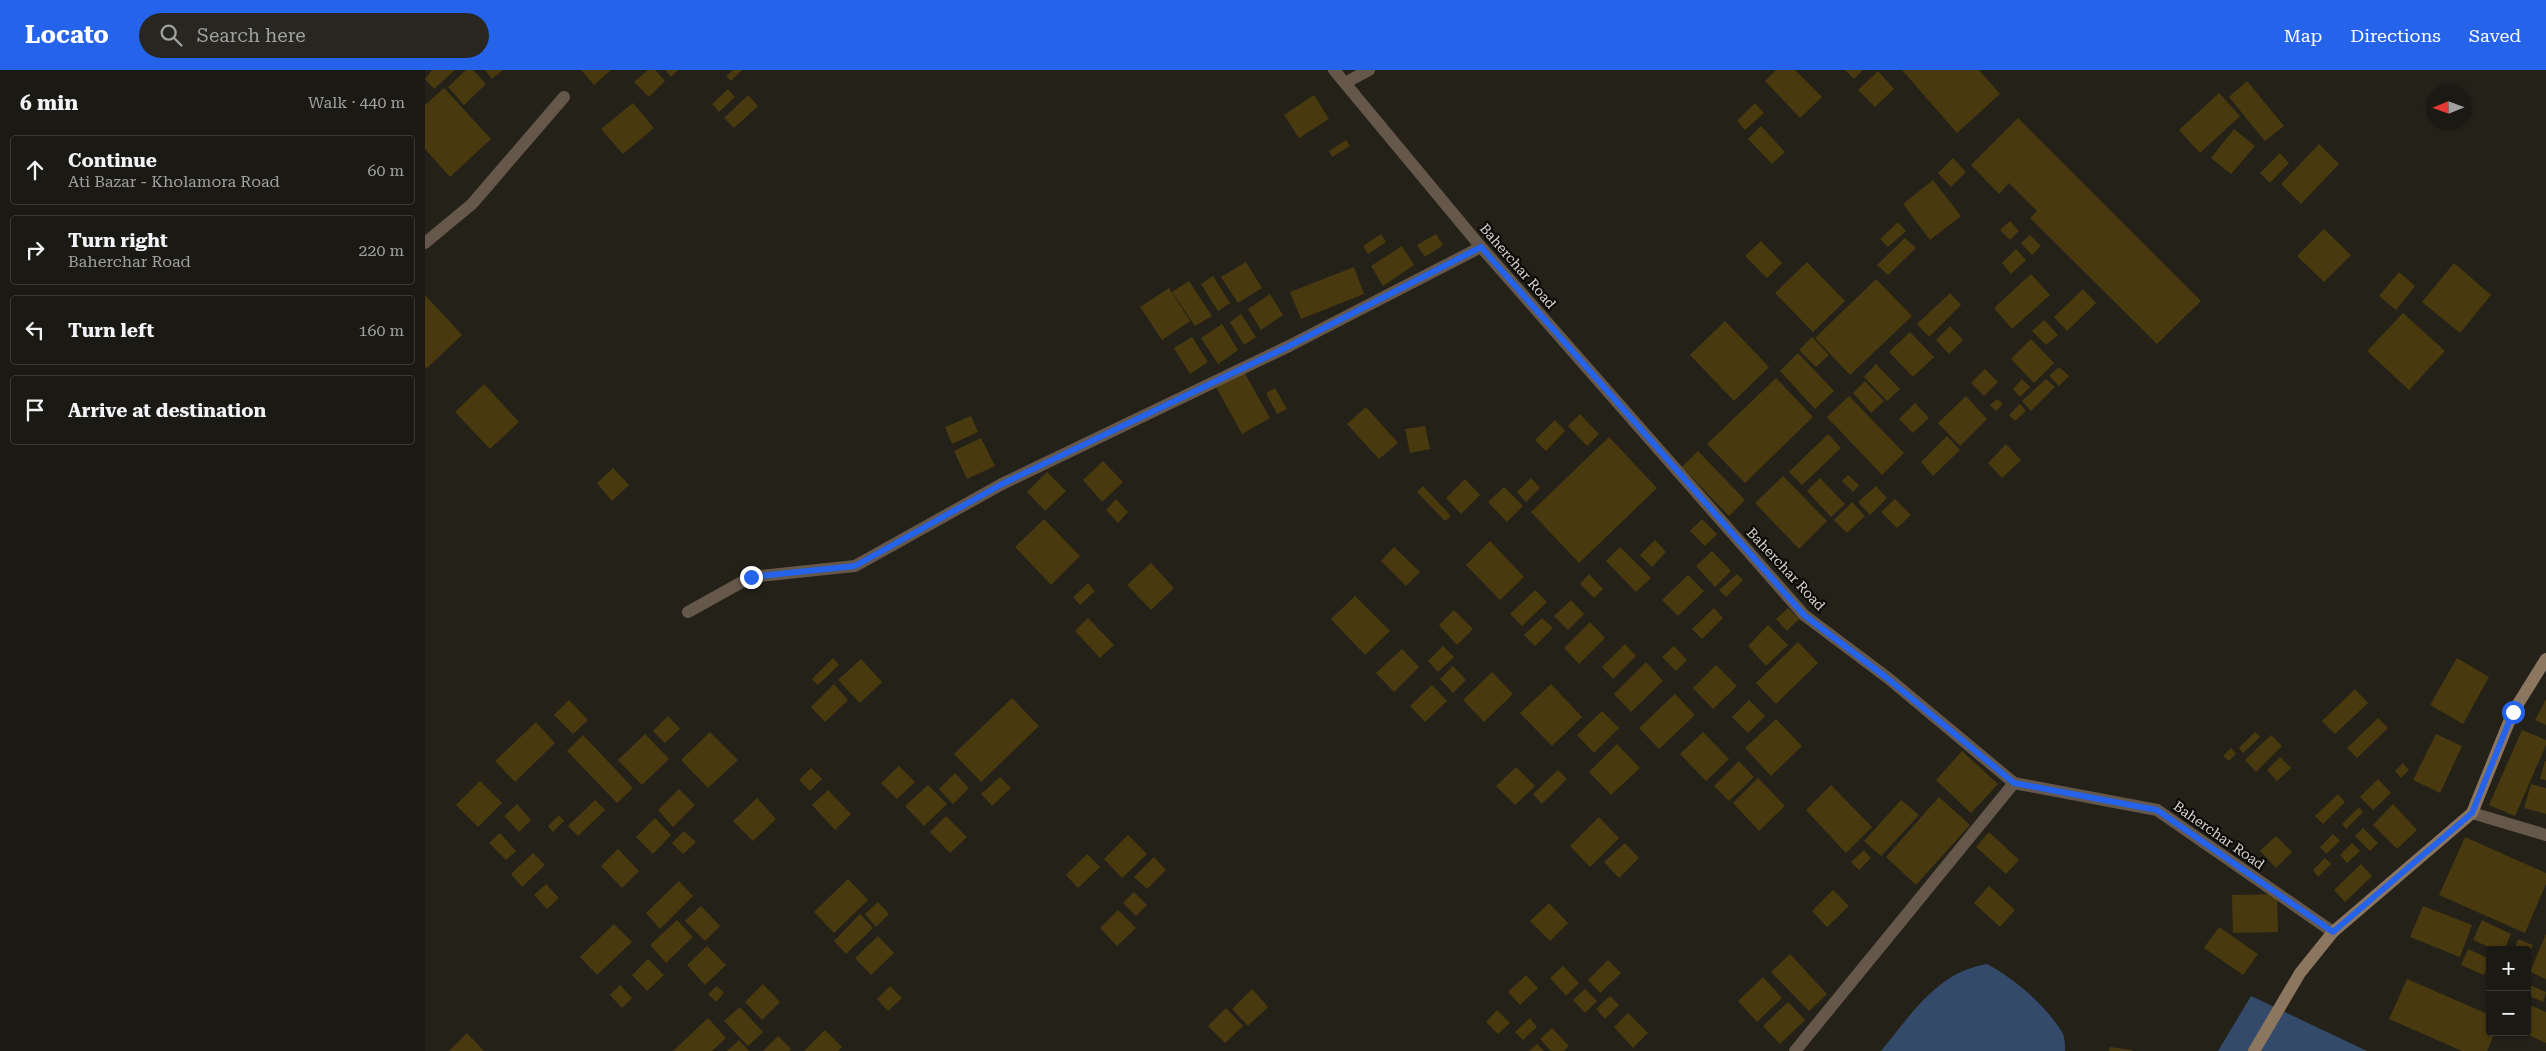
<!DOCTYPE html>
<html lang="en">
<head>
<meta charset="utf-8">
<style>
	:root { --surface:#1b1913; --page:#282621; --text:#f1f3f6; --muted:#a0a0a0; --line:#393833; --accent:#2563eb }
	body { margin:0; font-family:"Roboto Serif",serif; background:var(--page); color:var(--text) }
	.controls { position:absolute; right:15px; bottom:15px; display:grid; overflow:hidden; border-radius:5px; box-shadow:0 1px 4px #0004 }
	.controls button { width:45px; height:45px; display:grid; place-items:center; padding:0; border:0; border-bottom:1px solid var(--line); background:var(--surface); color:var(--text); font:25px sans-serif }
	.compass { position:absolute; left:2001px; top:15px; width:45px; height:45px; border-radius:50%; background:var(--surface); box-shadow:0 1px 4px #0004; rotate:269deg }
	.stop { position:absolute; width:15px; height:15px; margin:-11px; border:4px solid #2563eb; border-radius:50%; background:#fff }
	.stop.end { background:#2563eb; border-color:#fff; box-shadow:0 1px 5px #0008 }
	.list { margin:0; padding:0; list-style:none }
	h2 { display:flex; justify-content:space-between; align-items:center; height:65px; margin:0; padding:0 20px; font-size:21px }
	h2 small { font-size:16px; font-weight:400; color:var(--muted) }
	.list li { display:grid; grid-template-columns:32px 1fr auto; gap:15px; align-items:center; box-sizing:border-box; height:70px; margin:0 10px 10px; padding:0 10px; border:1px solid var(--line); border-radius:5px }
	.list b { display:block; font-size:19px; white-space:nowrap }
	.list p { margin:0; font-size:16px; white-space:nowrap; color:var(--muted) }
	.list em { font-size:16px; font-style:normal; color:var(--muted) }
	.icon { flex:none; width:28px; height:28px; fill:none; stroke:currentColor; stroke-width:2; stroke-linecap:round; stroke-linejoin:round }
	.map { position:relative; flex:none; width:2121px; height:981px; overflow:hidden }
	header { display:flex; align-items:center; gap:30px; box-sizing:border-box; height:70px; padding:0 25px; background:var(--accent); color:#fff }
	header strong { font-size:24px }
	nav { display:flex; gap:28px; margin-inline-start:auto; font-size:18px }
	.search { width:350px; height:45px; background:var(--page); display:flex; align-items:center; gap:12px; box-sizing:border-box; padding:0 18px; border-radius:28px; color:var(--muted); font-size:19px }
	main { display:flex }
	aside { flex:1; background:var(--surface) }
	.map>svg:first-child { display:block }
</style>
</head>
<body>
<header>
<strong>Locato</strong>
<div class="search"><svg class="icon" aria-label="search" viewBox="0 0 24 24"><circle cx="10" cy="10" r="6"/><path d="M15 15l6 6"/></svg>Search here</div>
<nav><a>Map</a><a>Directions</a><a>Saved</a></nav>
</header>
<main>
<aside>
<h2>6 min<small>Walk · 440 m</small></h2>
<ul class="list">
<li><svg class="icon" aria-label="ahead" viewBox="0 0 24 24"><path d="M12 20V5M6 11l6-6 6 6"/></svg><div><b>Continue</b><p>Ati Bazar - Kholamora Road</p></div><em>60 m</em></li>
<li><svg class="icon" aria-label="right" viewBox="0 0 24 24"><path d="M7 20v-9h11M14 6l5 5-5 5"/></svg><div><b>Turn right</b><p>Baherchar Road</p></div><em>220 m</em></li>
<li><svg class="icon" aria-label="left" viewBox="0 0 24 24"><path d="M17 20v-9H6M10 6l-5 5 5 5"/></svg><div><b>Turn left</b></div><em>160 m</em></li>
<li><svg class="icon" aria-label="arrive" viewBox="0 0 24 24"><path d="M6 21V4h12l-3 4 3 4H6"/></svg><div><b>Arrive at destination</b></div></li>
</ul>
</aside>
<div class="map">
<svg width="2121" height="981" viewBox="0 0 2121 981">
	<rect width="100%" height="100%" fill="#242119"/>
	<!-- water -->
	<g fill="#334a6a">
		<path d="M 1562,894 C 1589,908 1621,936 1637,962 C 1640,967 1640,975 1640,981 L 1456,981 C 1486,945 1512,902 1562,894 Z"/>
		<polygon points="1826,926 1942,981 1793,981"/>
	</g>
	<!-- building -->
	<g fill="#48390e">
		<polygon points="7,0 30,0 9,19 0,9"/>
		<polygon points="41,0 48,0 61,14 39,35 23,17"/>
		<polygon points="60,0 78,0 67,9"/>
		<polygon points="156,0 186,0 169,15"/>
		<polygon points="223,0 230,0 240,11 224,27 209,12"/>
		<polygon points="240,0 253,0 246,7"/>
		<polygon points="308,0 317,0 306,11 301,6"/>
		<polygon points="1351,0 1370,0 1397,27 1375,48 1340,11"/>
		<polygon points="1420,0 1438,0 1429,9"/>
		<polygon points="1477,0 1554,0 1575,24 1532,63"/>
		<polygon points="1453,1 1469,19 1450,37 1433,20"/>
		<polygon points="1822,11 1859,56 1840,71 1804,27"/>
		<polygon points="19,18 66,69 25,107 0,79 0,35"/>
		<polygon points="303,19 310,27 294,42 287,34"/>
		<polygon points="1794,23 1815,46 1775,83 1754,60"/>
		<polygon points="323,25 333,36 309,58 299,48"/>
		<polygon points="889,25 904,49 874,68 859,45"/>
		<polygon points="208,33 229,58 198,84 176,59"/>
		<polygon points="1330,33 1339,43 1320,60 1312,51"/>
		<polygon points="1593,48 1776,231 1732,274 1605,148 1612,141 1584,113 1574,124 1546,95"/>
		<polygon points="1336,56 1360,82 1347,94 1323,69"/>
		<polygon points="1809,59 1830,76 1806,104 1786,88"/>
		<polygon points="921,70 925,76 907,87 904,81"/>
		<polygon points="1894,74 1914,94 1876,134 1856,114"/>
		<polygon points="1855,83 1864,93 1845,113 1835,103"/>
		<polygon points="1528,88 1541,102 1526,117 1513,103"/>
		<polygon points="1508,110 1536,146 1505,170 1478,134"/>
		<polygon points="1585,151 1594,161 1585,170 1575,160"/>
		<polygon points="1473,152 1481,161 1463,177 1455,169"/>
		<polygon points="1899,159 1926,185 1899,212 1872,186"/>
		<polygon points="956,164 961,172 943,184 938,176"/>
		<polygon points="1011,164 1018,175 1000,187 992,175"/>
		<polygon points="1605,165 1616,176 1607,185 1596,173"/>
		<polygon points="1480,168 1491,178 1463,205 1452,195"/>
		<polygon points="1336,171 1357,193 1342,208 1320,186"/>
		<polygon points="977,176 989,195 958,216 946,196"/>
		<polygon points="1591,179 1601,190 1586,204 1577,193"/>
		<polygon points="821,192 837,218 813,233 796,207"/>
		<polygon points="1382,192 1420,231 1388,262 1350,223"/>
		<polygon points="2029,193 2066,225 2035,263 1997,232"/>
		<polygon points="929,197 939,224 876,249 865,222"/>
		<polygon points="1974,202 1990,216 1971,240 1954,226"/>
		<polygon points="1606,204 1625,225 1587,259 1569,238"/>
		<polygon points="788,206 805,233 793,241 776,214"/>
		<polygon points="1451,209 1487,246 1425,305 1390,268"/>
		<polygon points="764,211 787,246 770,256 747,222"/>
		<polygon points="744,218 765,251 737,270 715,237"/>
		<polygon points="1658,219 1671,233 1642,261 1629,247"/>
		<polygon points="1525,223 1536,235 1504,267 1492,254"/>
		<polygon points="845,224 858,245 836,260 823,239"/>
		<polygon points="0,225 37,265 2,298 0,297"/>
		<polygon points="1978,243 2020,281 1984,320 1942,281"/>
		<polygon points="816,244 831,267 819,275 805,252"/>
		<polygon points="1619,250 1633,265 1621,275 1607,261"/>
		<polygon points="1300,251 1344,297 1309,331 1265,285"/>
		<polygon points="797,254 813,280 793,294 776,268"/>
		<polygon points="1525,256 1538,270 1524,284 1511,270"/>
		<polygon points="1485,262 1509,287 1488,307 1464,282"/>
		<polygon points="767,267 783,292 765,304 749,278"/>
		<polygon points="1387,267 1404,285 1391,297 1374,280"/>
		<polygon points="1606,269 1629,293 1609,313 1586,289"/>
		<polygon points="1373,283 1409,321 1390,339 1355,301"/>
		<polygon points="1451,294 1475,319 1462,331 1439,307"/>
		<polygon points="1634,297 1644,306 1634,316 1624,306"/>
		<polygon points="1560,299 1573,312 1559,326 1546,313"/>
		<polygon points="819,302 845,348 817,364 791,317"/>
		<polygon points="1351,308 1388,347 1320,413 1282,374"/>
		<polygon points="1597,309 1605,317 1595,327 1588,319"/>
		<polygon points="1621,309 1630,317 1606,341 1597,331"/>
		<polygon points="1440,311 1459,331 1446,343 1428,323"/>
		<polygon points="59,314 94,352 65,379 30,342"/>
		<polygon points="850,318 862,339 852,344 841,323"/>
		<polygon points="1424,326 1479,383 1457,405 1402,347"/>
		<polygon points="1541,326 1562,349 1535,376 1513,353"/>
		<polygon points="1572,329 1578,334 1571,341 1565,335"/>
		<polygon points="1490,333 1504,348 1488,363 1474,349"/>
		<polygon points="1595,334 1601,341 1590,351 1584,345"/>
		<polygon points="941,337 973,373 954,389 922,354"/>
		<polygon points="1155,344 1174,364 1162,376 1143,356"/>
		<polygon points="546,346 553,362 527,374 520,357"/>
		<polygon points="1130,350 1140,361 1121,381 1110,370"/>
		<polygon points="1000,356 1005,379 985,383 980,359"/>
		<polygon points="1403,364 1416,378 1377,415 1364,402"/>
		<polygon points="1522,366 1535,380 1508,406 1496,392"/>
		<polygon points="1184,367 1232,418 1154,493 1106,442"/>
		<polygon points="556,368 570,396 542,409 529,381"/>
		<polygon points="1581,374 1596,390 1577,408 1563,393"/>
		<polygon points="1273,381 1320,430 1304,446 1257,397"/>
		<polygon points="678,391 698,412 677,432 658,410"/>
		<polygon points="188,398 204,415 187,431 172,413"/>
		<polygon points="622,402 641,421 620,441 602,422"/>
		<polygon points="1423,405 1434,415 1428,422 1417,411"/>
		<polygon points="1358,406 1402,451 1374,479 1330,433"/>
		<polygon points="1106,408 1115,418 1101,432 1092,422"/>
		<polygon points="1395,408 1420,434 1406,447 1382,421"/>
		<polygon points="1040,409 1055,425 1036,444 1021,428"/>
		<polygon points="998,416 1026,446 1020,451 992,422"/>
		<polygon points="1451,416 1462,428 1445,445 1433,432"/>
		<polygon points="1079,417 1098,436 1082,452 1063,432"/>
		<polygon points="691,429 703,442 693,453 681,440"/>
		<polygon points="1470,429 1486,445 1472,458 1456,442"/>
		<polygon points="1427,432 1440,446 1422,463 1409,450"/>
		<polygon points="619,449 655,486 626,515 590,477"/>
		<polygon points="1277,449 1292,464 1280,476 1265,461"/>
		<polygon points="1230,470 1241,482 1227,497 1215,485"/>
		<polygon points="1065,471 1099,507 1075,530 1041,495"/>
		<polygon points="969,477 995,502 981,516 956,491"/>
		<polygon points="1195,477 1226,508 1211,522 1181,491"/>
		<polygon points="1287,481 1306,501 1290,517 1271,496"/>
		<polygon points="726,493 749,518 726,540 702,515"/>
		<polygon points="1164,504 1178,519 1169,528 1155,514"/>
		<polygon points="1312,504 1318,510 1301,527 1294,520"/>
		<polygon points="1263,505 1279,521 1253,546 1237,530"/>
		<polygon points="663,513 670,521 655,535 648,527"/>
		<polygon points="1110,520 1122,532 1097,556 1085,544"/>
		<polygon points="930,526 965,561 940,585 906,549"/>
		<polygon points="1146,530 1159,544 1143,560 1129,546"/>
		<polygon points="1289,538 1298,548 1277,569 1267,559"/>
		<polygon points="1363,538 1374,549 1362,561 1351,549"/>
		<polygon points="1029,540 1048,559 1032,575 1014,555"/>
		<polygon points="663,548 689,575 675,588 650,561"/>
		<polygon points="1117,548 1128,558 1110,576 1099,565"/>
		<polygon points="1165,552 1180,568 1154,594 1139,578"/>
		<polygon points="1343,555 1363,575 1341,596 1323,576"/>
		<polygon points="1373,572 1393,593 1351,634 1331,613"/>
		<polygon points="1200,574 1211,586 1188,609 1177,597"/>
		<polygon points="1018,576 1029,587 1013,602 1003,591"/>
		<polygon points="1249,576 1262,590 1251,601 1237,587"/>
		<polygon points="977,579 994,597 969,622 951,603"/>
		<polygon points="408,588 414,595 393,615 387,609"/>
		<polygon points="2032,588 2064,607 2038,654 2005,635"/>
		<polygon points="436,589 457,612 435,633 413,610"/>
		<polygon points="1221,592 1238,611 1206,642 1189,624"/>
		<polygon points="1291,595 1312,616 1288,639 1268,618"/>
		<polygon points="1028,596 1041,610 1028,623 1015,609"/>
		<polygon points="1067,602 1088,624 1059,652 1038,630"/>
		<polygon points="409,614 423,630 400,652 386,637"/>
		<polygon points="1126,614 1157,647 1127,676 1095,643"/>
		<polygon points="1007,615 1022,631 1000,652 985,636"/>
		<polygon points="1930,619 1943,633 1910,664 1897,651"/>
		<polygon points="1250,624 1270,645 1234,679 1214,658"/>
		<polygon points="587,628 614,656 556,712 529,684"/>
		<polygon points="2121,629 2121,655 2110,650"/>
		<polygon points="144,630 163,650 148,664 129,645"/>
		<polygon points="1324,630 1340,646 1323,663 1307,647"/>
		<polygon points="1177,641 1194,658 1169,683 1152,665"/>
		<polygon points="243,646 255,659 240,673 228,661"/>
		<polygon points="1953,648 1963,658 1932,688 1922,678"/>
		<polygon points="1351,649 1377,676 1346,706 1320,678"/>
		<polygon points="111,652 130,673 90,712 70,691"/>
		<polygon points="2097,660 2121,670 2121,675 2090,746 2064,735"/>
		<polygon points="285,662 313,690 283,718 256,690"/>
		<polygon points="1278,662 1304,689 1281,711 1255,684"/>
		<polygon points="1830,662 1835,667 1818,683 1814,678"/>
		<polygon points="220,664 244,689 217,715 193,690"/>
		<polygon points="2011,664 2037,676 2015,723 1988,710"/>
		<polygon points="158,665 208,718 192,733 142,681"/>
		<polygon points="1846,665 1857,676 1831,702 1820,690"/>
		<polygon points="1192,674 1215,698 1186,725 1164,702"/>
		<polygon points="1806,678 1811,684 1804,691 1798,686"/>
		<polygon points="1537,681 1573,714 1546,743 1511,710"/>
		<polygon points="1855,687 1866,698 1852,711 1842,700"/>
		<polygon points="1314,691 1329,707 1304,731 1289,716"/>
		<polygon points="2120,691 2121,691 2121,710 2115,709"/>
		<polygon points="1978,693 1984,700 1976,708 1970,701"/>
		<polygon points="474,696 490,712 472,729 456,713"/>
		<polygon points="1091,697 1110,716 1090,735 1071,716"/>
		<polygon points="386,698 397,709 385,721 374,710"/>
		<polygon points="1133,700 1142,709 1117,734 1108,724"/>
		<polygon points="530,703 544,718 528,734 514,719"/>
		<polygon points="575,707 586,718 567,736 556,724"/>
		<polygon points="1333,708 1360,736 1334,761 1308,733"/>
		<polygon points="1953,709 1966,723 1948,740 1935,727"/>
		<polygon points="55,711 77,733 53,757 31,735"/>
		<polygon points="2106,714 2121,718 2121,744 2099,738"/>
		<polygon points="503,715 522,734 499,756 480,736"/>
		<polygon points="1406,715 1447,757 1421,783 1381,740"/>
		<polygon points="254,719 270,735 248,757 233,740"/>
		<polygon points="403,720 426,744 410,760 387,735"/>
		<polygon points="1913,724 1920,732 1898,754 1890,746"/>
		<polygon points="1514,727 1545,755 1491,815 1461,787"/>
		<polygon points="332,728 351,749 328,771 308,751"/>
		<polygon points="170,730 180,740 153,766 143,756"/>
		<polygon points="1476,730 1494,745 1456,786 1439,771"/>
		<polygon points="92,734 106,750 94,762 79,746"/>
		<polygon points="1968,734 1992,760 1972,779 1948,755"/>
		<polygon points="1934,737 1938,742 1921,759 1917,754"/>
		<polygon points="134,745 139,751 128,762 123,756"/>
		<polygon points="521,746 542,767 525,783 505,762"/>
		<polygon points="1174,747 1194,768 1165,797 1145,776"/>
		<polygon points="230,748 246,765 228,784 211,767"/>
		<polygon points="1938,758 1953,773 1945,781 1930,766"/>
		<polygon points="259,761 271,772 258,784 247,773"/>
		<polygon points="1564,762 1594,790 1581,804 1551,777"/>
		<polygon points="75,763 91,781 81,790 64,773"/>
		<polygon points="1908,764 1915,771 1901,784 1895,777"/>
		<polygon points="703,765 722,784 697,808 679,789"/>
		<polygon points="1851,766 1867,782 1851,798 1835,781"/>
		<polygon points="2040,767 2121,803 2121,814 2100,863 2014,825"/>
		<polygon points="1200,773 1214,788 1194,808 1179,792"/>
		<polygon points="1927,773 1935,781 1922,793 1915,785"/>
		<polygon points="193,779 214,801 197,818 176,796"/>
		<polygon points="1439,780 1446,788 1434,800 1426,792"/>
		<polygon points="108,783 120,795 97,817 86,804"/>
		<polygon points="662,784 675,797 653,818 641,805"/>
		<polygon points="729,787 741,800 722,819 709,807"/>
		<polygon points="1900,788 1906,794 1893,807 1888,800"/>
		<polygon points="1936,794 1947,806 1920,832 1909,820"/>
		<polygon points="423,809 443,830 409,863 389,842"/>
		<polygon points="254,811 268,826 235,859 221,843"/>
		<polygon points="121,814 134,828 122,839 109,825"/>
		<polygon points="1564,816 1590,840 1575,857 1549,833"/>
		<polygon points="1408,820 1424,836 1402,857 1387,841"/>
		<polygon points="709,822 722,835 711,846 698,833"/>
		<polygon points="1852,824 1853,862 1808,863 1807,825"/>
		<polygon points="453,832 464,844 451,857 440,844"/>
		<polygon points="1124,833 1143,853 1125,871 1105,851"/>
		<polygon points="276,836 295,856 280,871 260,851"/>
		<polygon points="1998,836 2047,855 2035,887 1985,867"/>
		<polygon points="693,840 711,858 692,876 675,858"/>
		<polygon points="435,844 448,858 421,884 409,871"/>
		<polygon points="252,850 268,867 241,893 225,875"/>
		<polygon points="2057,850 2086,864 2079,880 2071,880 2048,870"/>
		<polygon points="189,854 207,872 172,905 155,887"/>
		<polygon points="1794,857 1833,884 1818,905 1779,878"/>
		<polygon points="2121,864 2121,909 2105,902"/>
		<polygon points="453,866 469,883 446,905 430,888"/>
		<polygon points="2093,869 2108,875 2102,887 2102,880 2089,880"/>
		<polygon points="282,876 301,895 280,915 262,895"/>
		<polygon points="2043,879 2065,889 2059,905 2036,895"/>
		<polygon points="1365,884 1402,924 1384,941 1346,902"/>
		<polygon points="223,889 239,905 222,921 207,905"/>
		<polygon points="1183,890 1196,903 1175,923 1163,910"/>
		<polygon points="1138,896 1154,913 1141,926 1125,908"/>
		<polygon points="1101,905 1113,918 1095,935 1083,922"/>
		<polygon points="1338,907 1357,928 1332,952 1313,931"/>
		<polygon points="1982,909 2065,945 2065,962 2070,962 2062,981 2037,981 1964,949"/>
		<polygon points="338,914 355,932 337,950 320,932"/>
		<polygon points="2102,914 2121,922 2118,932 2102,925"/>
		<polygon points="195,915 207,928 197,938 185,925"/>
		<polygon points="292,916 299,923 291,932 283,924"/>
		<polygon points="465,916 477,928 463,941 452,929"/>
		<polygon points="827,919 843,937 823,956 807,939"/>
		<polygon points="1160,919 1172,931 1160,943 1148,930"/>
		<polygon points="1185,926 1194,935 1180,949 1171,939"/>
		<polygon points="1363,932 1380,950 1355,974 1338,956"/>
		<polygon points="2102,934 2121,942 2121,973 2097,962 2102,962"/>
		<polygon points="315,937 338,962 323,976 299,951"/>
		<polygon points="801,938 818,956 800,973 783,956"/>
		<polygon points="1072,940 1085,953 1073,964 1061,952"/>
		<polygon points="1203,943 1223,963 1208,978 1189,957"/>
		<polygon points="283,948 301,968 287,981 248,981"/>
		<polygon points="1105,948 1112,957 1098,970 1090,962"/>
		<polygon points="1127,958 1144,976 1139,981 1126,981 1115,969"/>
		<polygon points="400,960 417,977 413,981 379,981"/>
		<polygon points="42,963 59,981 24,981"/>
		<polygon points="353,966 366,979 364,981 338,981"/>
		<polygon points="314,970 324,981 302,981"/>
		<polygon points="1112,974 1119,981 1104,981"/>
		<polygon points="1685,977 1707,980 1707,981 1684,981"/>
	</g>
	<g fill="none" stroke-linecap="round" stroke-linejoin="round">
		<!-- street -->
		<g stroke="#65574a" stroke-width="12">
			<polyline points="909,0 1056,177 1379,545 1463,608 1589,713 1732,740 1908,862"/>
			<polyline points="920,13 944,0"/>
			<polyline points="0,173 47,134 139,27"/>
			<polyline points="263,542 326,507 430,496 577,414 864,276 1056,177"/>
			<polyline points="2047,743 2121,765"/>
			<polyline points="1370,981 1589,713"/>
		</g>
		<!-- secondary -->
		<polyline stroke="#8c7660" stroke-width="12" points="1829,981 1875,903 1908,862 2047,743 2088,642 2121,589"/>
	</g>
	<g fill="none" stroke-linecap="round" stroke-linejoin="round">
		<!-- route -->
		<polyline stroke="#2563eb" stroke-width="6" points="326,507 430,496 577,414 864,276 1056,177 1379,545 1462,608 1589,713 1732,740 1908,862 2047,743 2088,642"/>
	</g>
	<g text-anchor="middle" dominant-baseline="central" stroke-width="4.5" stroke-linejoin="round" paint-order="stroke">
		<!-- street labels -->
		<g font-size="14" fill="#d8d6d0" stroke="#0c0b08">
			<text transform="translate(1093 196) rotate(49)">Baherchar Road</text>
			<text transform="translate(1361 499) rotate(47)">Baherchar Road</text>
			<text transform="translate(1794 765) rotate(35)">Baherchar Road</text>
		</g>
	</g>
</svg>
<div class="controls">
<button>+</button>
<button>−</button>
</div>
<svg class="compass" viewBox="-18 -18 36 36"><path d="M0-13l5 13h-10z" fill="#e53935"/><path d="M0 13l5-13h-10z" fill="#a0a0a0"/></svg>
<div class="stop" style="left:2088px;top:642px"></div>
<div class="stop end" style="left:326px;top:507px"></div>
</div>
</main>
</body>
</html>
